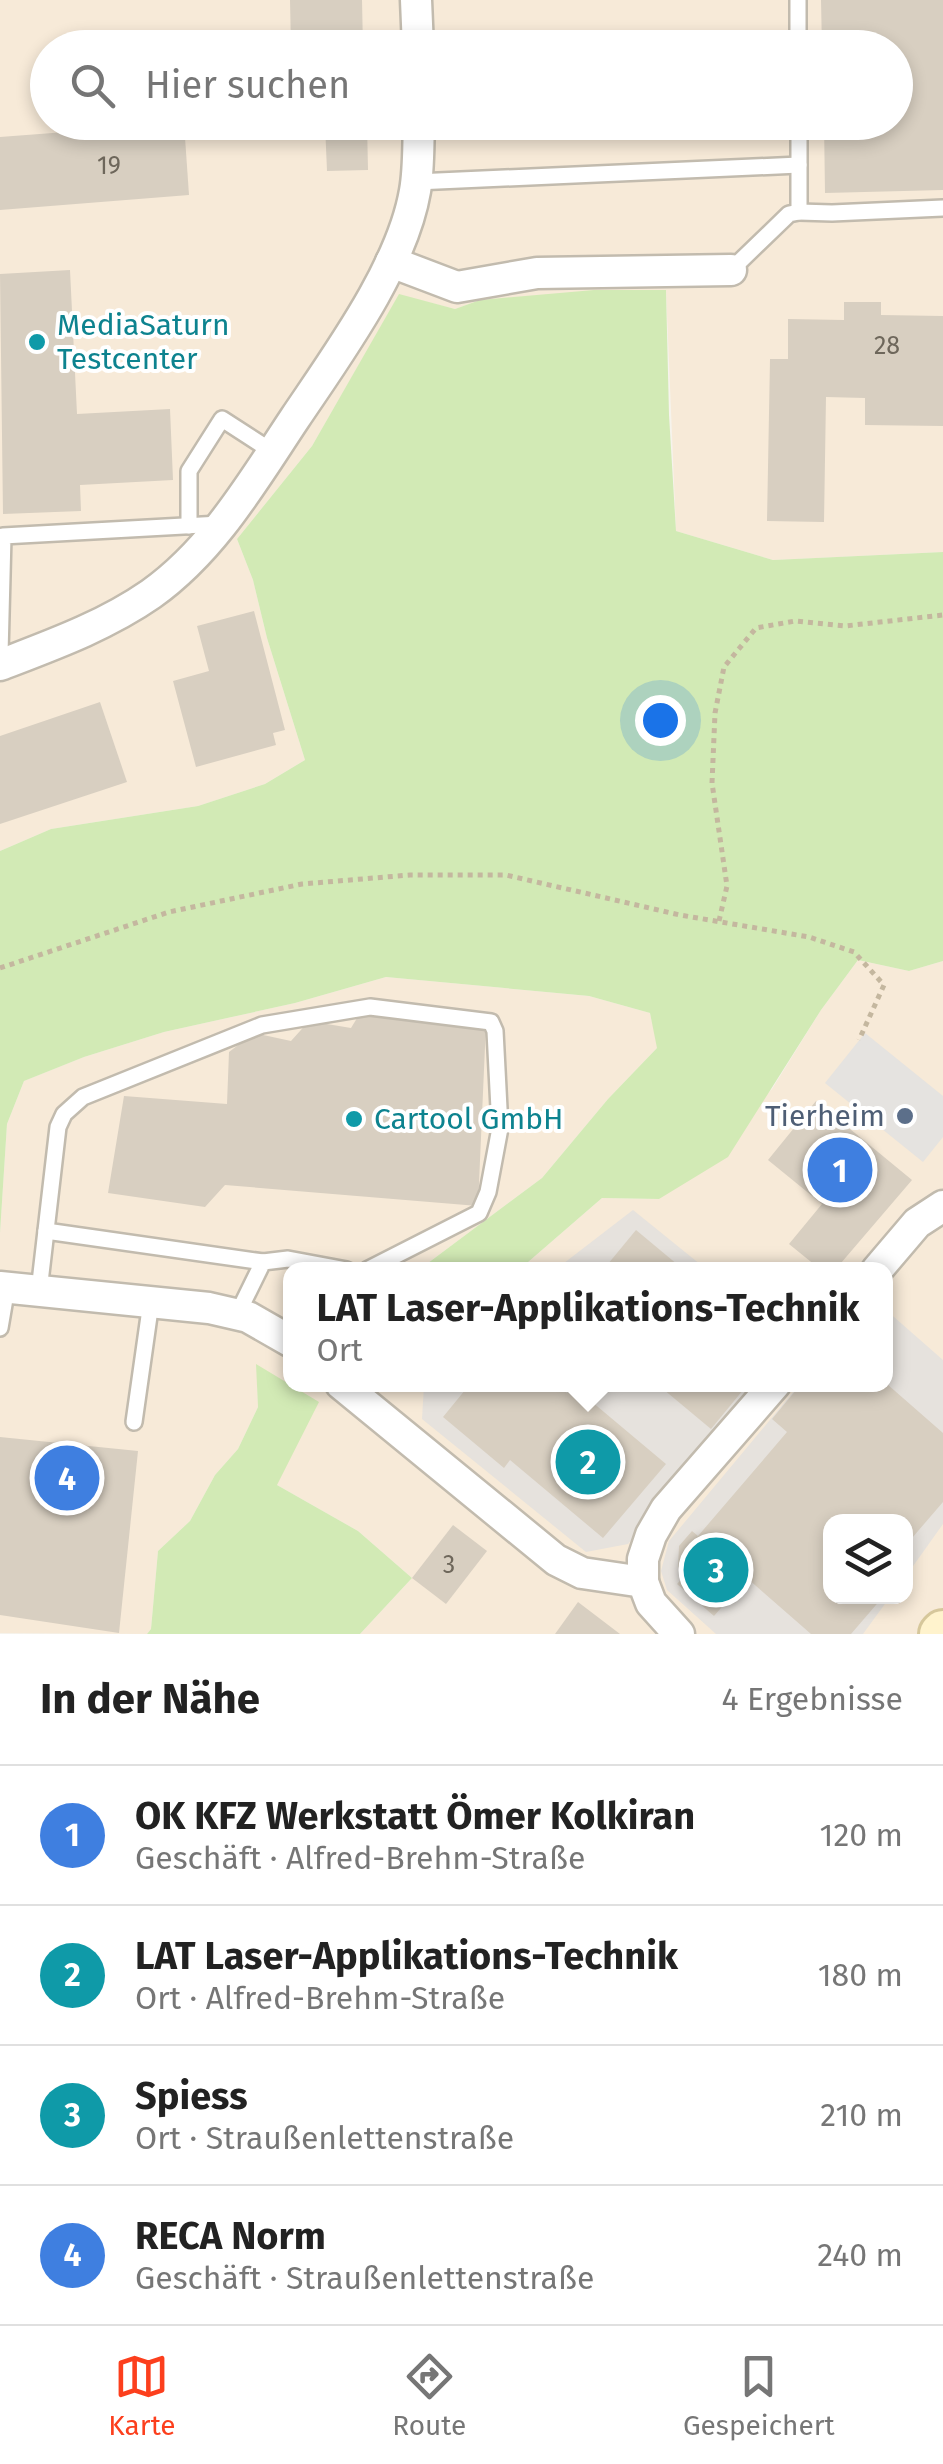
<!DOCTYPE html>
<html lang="de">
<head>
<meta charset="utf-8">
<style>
	:root { --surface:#fff; --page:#f2f2f2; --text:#222; --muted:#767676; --line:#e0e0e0; --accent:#fc3f1d }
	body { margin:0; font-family:"Fira Sans",sans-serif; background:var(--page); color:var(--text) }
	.controls { position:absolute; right:30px; bottom:30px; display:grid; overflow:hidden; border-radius:20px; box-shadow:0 5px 15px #0003 }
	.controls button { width:90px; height:90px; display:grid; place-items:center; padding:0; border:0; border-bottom:2px solid var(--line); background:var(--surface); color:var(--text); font:50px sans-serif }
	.you { position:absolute; left:660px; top:720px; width:35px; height:35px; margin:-25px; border:8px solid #fff; border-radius:50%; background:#1a73e8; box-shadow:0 0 0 15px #1a73e833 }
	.badge { display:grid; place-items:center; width:65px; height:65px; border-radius:50%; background:var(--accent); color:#fff; font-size:32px; font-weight:700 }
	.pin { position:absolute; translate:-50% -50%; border:5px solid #fff; box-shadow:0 2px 10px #0006 }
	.popup { position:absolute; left:283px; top:1262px; width:610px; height:130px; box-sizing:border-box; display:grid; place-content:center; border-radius:20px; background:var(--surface); filter:drop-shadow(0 2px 8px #0005); font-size:32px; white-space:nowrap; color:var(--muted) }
	.popup b { font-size:38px; color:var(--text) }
	.popup::after { content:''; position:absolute; left:50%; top:100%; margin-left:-20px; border:20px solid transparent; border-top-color:var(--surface) }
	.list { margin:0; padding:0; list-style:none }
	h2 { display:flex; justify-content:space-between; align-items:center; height:130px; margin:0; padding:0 40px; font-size:42px }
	h2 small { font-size:32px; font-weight:400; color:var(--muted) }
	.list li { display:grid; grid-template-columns:65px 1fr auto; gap:30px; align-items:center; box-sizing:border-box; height:140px; padding:0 40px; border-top:2px solid var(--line) }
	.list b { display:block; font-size:38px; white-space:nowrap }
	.list p { margin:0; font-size:32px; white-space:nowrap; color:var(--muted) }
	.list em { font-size:32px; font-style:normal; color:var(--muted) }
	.icon { flex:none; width:55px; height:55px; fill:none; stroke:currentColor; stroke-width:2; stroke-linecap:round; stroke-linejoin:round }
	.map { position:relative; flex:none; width:943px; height:1634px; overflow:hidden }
	.search { position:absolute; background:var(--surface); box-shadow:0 5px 15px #0003; left:30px; right:30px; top:30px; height:110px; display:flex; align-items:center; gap:25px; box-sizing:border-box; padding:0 35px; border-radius:55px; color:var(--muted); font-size:38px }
	.sheet { height:690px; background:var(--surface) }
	nav { display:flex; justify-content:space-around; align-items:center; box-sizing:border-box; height:140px; border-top:2px solid var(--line); background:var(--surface); font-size:28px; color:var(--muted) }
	nav a { display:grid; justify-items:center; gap:5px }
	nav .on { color:var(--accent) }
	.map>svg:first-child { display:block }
</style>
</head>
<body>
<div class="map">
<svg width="943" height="1634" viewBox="0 0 943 1634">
	<rect width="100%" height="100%" fill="#f6f3ec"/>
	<!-- commercial -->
	<g fill="#f7ead8" fill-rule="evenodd">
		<path d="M 0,0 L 943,0 L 943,552 L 773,560 L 676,531 L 666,290 L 481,300 L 455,309 L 399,295 L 312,446 L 237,539 L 253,580 L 267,638 L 305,760 L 265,784 L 198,806 L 51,829 L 0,851 ZM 48,48 L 896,48 L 896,122 L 48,122 Z"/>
		<path d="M 858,960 L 909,971 L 943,961 L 943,1634 L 360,1634 L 412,1578 L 358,1531 L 277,1485 L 257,1365 L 258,1407 L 238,1449 L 215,1475 L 190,1521 L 158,1551 L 151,1629 L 147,1634 L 0,1633 L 0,1233 L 7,1124 L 24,1081 L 84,1057 L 164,1032 L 295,1003 L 386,977 L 589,996 L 650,1013 L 658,1047 L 608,1099 L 542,1178 L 420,1269 L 290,1270 L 290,1384 L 886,1384 L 886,1270 L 520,1269 L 602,1198 L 659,1199 L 772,1089 L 821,1010 ZM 830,1522 L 906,1522 L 906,1596 L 830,1596 Z"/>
	</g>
	<!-- industrial -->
	<g fill="#e6e2dd">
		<polygon points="633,1210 706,1269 555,1270"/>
		<polygon points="886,1310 943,1360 943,1524 906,1576 906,1522 830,1522 830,1596 890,1597 863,1634 716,1634 667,1590 661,1571 669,1541 799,1385 886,1384"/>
		<polygon points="424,1385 771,1385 628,1544 586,1552 422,1419"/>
	</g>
	<!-- green -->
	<g fill="#d2eab5">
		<polygon points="594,290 666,290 669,415 676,531 773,560 943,552 943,961 909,971 858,960 821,1010 728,1157 659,1199 602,1198 520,1269 420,1269 542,1178 608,1099 657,1048 650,1013 589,996 386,977 295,1003 164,1032 84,1057 24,1081 7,1124 0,1233 0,851 51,829 198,806 265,784 305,760 267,638 253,580 237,539 312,446 399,294 455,309 480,300"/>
		<polygon points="256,1364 319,1402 277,1485 358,1531 412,1578 360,1634 147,1634 151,1629 158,1551 190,1521 215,1475 238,1449 258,1407"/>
	</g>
	<!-- parking -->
	<polygon fill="#e5e3e0" points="865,1033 943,1096 943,1137 923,1162 825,1083"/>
	<!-- building -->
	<g fill="#d8cfc1">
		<polygon points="290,0 362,0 363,48 291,48"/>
		<polygon points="821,0 943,0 943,190 825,193 824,122 896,122 896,48 822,48"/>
		<polygon points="184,123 189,195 0,210 0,137"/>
		<polygon points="367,123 368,170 327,171 325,124"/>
		<polygon points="70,270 77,414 170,409 173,480 80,485 81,511 3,514 0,274"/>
		<polygon points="844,302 881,302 881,315 943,316 943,426 865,425 865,398 826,397 824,522 767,521 770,359 788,359 788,319 844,320"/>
		<polygon points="254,611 285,730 273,733 276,745 196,767 173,681 209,671 197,626"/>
		<polygon points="100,702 127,782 0,824 0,736"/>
		<polygon points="362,1010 486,1024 478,1206 225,1185 205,1207 108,1193 124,1096 227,1104 229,1052 254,1033 291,1041 309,1021 351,1028"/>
		<polygon points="816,1101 912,1180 835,1270 821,1270 789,1244 822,1204 768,1160"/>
		<polygon points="636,1230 684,1270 603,1270"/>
		<polygon points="470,1384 565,1384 562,1388 567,1393 573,1386 666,1464 603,1538 510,1460 504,1468 443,1417"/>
		<polygon points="657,1384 748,1384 711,1429"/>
		<polygon points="801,1384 887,1384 943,1433 943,1502 906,1545 906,1522 830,1522 830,1596 882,1598 851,1634 811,1634 747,1578 714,1616 677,1584 686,1574 678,1567 679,1546 692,1531 698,1536 787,1432 772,1419"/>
		<polygon points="0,1437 138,1451 119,1633 0,1615"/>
		<polygon points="453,1525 487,1551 446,1604 412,1578"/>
		<polygon points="578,1602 620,1634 555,1634"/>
	</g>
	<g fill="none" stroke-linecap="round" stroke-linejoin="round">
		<defs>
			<g id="service">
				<polyline points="798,0 798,48"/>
				<polyline points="416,182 799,165"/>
				<polyline points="799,212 832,213 943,208"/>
				<polyline points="731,270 789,214 799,212 799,122"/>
				<polyline points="189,526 189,471 222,419 273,452"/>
				<polyline points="0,654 3,536 220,524"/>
				<polyline points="46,1231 263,1262"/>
				<polyline points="39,1291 58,1127 64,1114 83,1097 262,1025 370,1007 491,1022 495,1031 500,1128 488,1192 479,1213 367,1270"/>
				<polyline points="237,1315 263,1262 288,1259 347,1270"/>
				<polyline points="0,1328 7,1287"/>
				<polyline points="134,1422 151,1302"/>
			</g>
			<g id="minor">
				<polyline points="416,0 418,48"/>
				<polyline points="391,262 457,287 537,273 731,270"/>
				<path d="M 0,665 C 52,645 105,626 151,594 C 214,549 253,481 295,418 C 338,354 402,267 415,191 C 419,169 418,145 419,122"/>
				<polyline points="877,1270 917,1223 943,1206"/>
				<polyline points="0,1287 209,1308 248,1317 290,1341"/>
				<polyline points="341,1384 556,1560 582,1573 643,1582 651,1603 679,1634"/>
				<polyline points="643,1582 643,1559 651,1535 666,1509 775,1384"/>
			</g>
			<polyline id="secondary" points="941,1634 943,1632"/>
		</defs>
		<!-- service casing -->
		<use href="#service" stroke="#c2bbae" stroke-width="20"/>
		<!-- minor casing -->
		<use href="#minor" stroke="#c2bbae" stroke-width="35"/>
		<!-- secondary casing -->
		<use href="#secondary" stroke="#d6c79b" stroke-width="48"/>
		<!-- path -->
		<g stroke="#c4b79f" stroke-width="5" stroke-dasharray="5 5" stroke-linecap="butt">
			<polyline points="719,921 727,886 712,783 715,713 724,667 756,628 795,621 845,626 943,615"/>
			<polyline points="0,968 169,912 302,884 410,875 506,875 680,915 809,937 854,952 884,985 859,1040"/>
		</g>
		<!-- service -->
		<use href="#service" stroke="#fff" stroke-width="15"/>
		<!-- minor -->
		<use href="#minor" stroke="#fff" stroke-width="30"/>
		<!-- secondary -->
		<use href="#secondary" stroke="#fff3cd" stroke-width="42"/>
	</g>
	<!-- markers -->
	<g fill="#0f9aa8" stroke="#fff" stroke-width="4">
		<circle cx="37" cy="342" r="10"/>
		<circle cx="354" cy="1119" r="10"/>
	</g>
	<circle fill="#5c6f8a" stroke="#fff" stroke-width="4" cx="905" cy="1116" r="10"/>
	<g text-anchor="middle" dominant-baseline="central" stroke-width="8" stroke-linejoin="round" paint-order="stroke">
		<!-- number labels -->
		<g font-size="25" fill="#6e675b">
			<text x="109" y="166">19</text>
			<text x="887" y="346">28</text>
			<text x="449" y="1565">3</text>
		</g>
		<!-- culture labels -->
		<g font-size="30" fill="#0d838f" stroke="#fff" text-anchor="start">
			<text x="57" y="325">MediaSaturn<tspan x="57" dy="34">Testcenter</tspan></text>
			<text x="374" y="1119">Cartool GmbH</text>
		</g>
		<!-- service labels -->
		<g font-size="30" fill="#4e5e75" stroke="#fff" text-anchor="end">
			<text x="885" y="1116">Tierheim</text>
		</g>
	</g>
</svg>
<div class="controls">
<button><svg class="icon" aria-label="layers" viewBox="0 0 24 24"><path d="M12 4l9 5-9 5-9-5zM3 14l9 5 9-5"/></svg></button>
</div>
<div class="you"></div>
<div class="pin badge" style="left:840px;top:1170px;background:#3f7fe0">1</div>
<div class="pin badge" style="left:588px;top:1462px;background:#0f9aa8">2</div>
<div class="popup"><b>LAT Laser-Applikations-Technik</b>Ort</div>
<div class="pin badge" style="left:716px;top:1570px;background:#0f9aa8">3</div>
<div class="pin badge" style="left:67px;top:1478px;background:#3f7fe0">4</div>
<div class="search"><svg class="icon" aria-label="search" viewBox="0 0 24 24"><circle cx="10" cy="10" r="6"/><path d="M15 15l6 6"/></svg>Hier suchen</div>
</div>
<section class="sheet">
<h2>In der Nähe<small>4 Ergebnisse</small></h2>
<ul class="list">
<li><span class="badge" style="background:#3f7fe0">1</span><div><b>OK KFZ Werkstatt Ömer Kolkiran</b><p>Geschäft · Alfred-Brehm-Straße</p></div><em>120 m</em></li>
<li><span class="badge" style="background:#0f9aa8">2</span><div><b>LAT Laser-Applikations-Technik</b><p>Ort · Alfred-Brehm-Straße</p></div><em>180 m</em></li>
<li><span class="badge" style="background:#0f9aa8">3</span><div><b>Spiess</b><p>Ort · Straußenlettenstraße</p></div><em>210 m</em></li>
<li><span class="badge" style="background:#3f7fe0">4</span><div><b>RECA Norm</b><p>Geschäft · Straußenlettenstraße</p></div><em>240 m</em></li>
</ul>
</section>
<nav>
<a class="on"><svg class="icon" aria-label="map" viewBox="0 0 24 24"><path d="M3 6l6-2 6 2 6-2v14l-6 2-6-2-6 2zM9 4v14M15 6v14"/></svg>Karte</a>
<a><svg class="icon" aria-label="directions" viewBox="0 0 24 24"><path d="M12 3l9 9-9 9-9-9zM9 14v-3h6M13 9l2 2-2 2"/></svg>Route</a>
<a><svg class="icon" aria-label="saved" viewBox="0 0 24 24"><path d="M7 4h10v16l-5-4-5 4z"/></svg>Gespeichert</a>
</nav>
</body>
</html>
